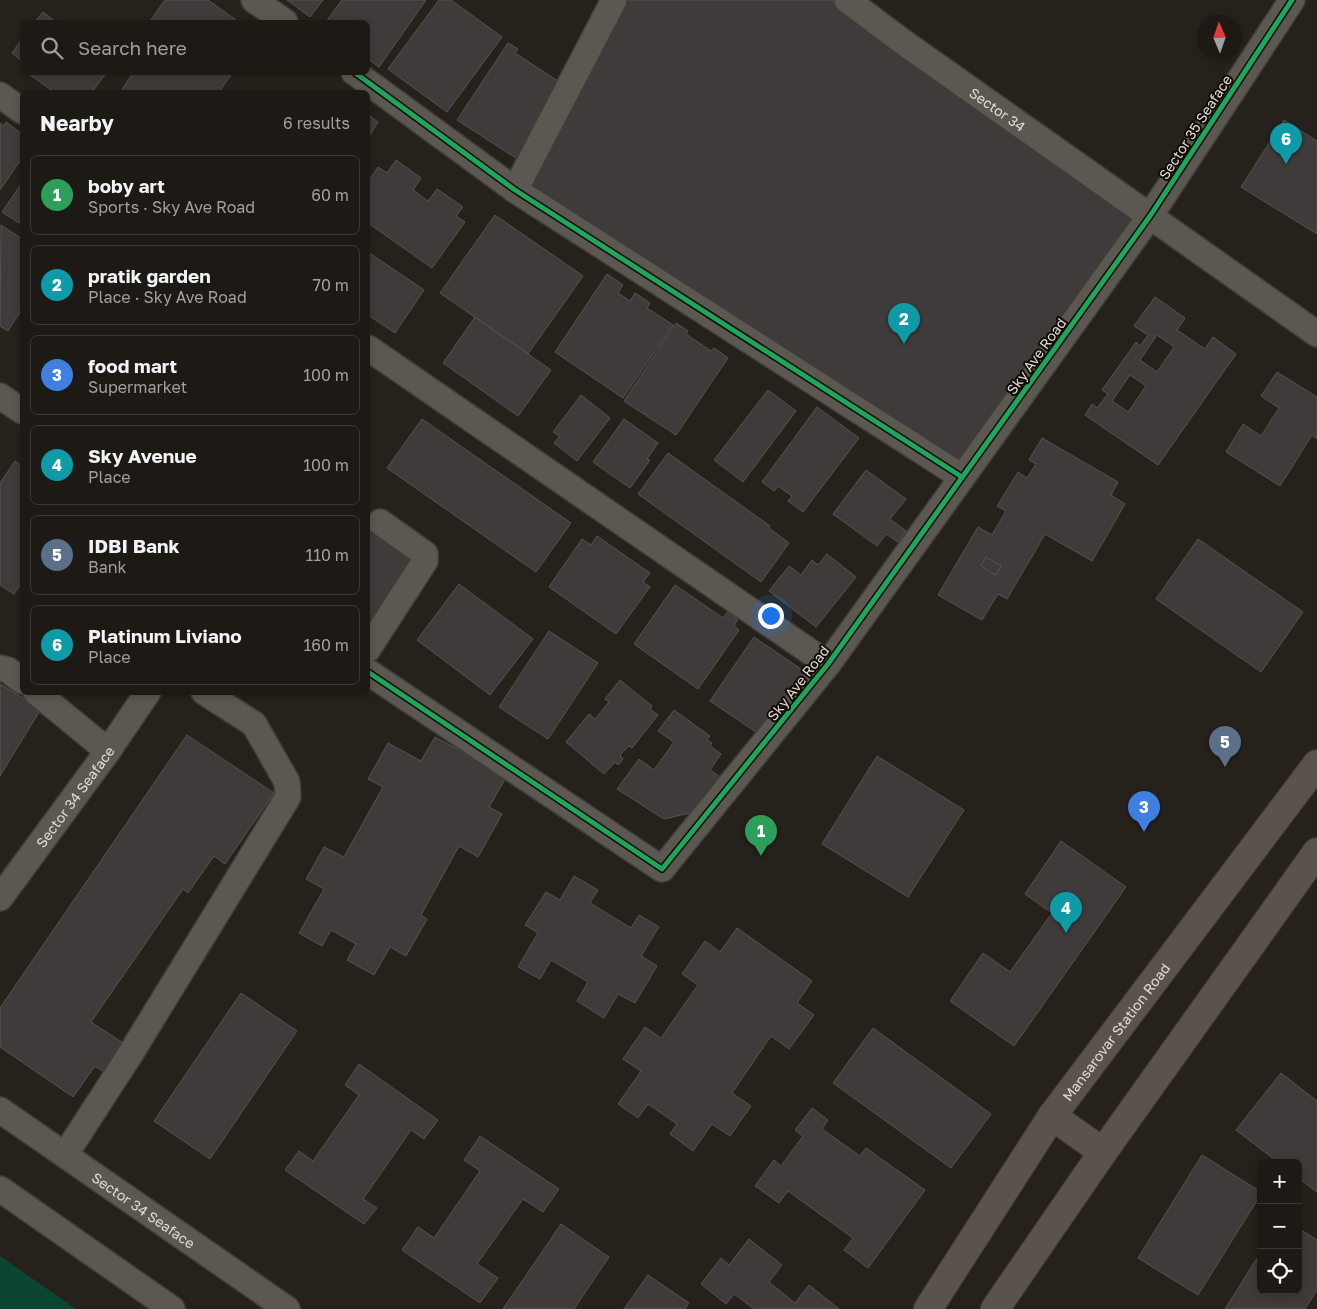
<!DOCTYPE html>
<html lang="en">
<head>
<meta charset="utf-8">
<style>
	:root { --surface:#1d1914; --page:#25221d; --text:#f1f3f6; --muted:#a0a0a0; --line:#3b3834; --accent:#1a73e8 }
	body { margin:0; font-family:"Golos Text",sans-serif; background:var(--page); color:var(--text) }
	.controls { position:absolute; right:15px; bottom:15px; display:grid; overflow:hidden; border-radius:8px; box-shadow:0 2px 8px #0003 }
	.controls button { width:45px; height:45px; display:grid; place-items:center; padding:0; border:0; border-bottom:1px solid var(--line); background:var(--surface); color:var(--text); font:25px sans-serif }
	.compass { position:absolute; left:1197px; top:15px; width:45px; height:45px; border-radius:50%; background:var(--surface); box-shadow:0 2px 8px #0003; rotate:358deg }
	.you { position:absolute; left:770px; top:615px; width:18px; height:18px; margin:-12px; border:4px solid #fff; border-radius:50%; background:#1a73e8; box-shadow:0 0 0 8px #1a73e833 }
	.badge { display:grid; place-items:center; width:32px; height:32px; border-radius:50%; background:var(--accent); color:#fff; font-size:16px; font-weight:700 }
	.pin { position:absolute; translate:-50% -41px; filter:drop-shadow(0 1px 2px #0008) }
	.pin::after { content:''; position:absolute; top:26px; width:18px; height:15px; background:inherit; clip-path:polygon(0 0,100% 0,50% 100%) }
	.list { margin:0; padding:0; list-style:none }
	h2 { display:flex; justify-content:space-between; align-items:center; height:65px; margin:0; padding:0 20px; font-size:21px }
	h2 small { font-size:16px; font-weight:400; color:var(--muted) }
	.list li { display:grid; grid-template-columns:32px 1fr auto; gap:15px; align-items:center; box-sizing:border-box; height:80px; margin:0 10px 10px; padding:0 10px; border:1px solid var(--line); border-radius:8px }
	.list b { display:block; font-size:19px; white-space:nowrap }
	.list p { margin:0; font-size:16px; white-space:nowrap; color:var(--muted) }
	.list em { font-size:16px; font-style:normal; color:var(--muted) }
	.icon { flex:none; width:28px; height:28px; fill:none; stroke:currentColor; stroke-width:2; stroke-linecap:round; stroke-linejoin:round }
	.map { position:relative; flex:none; width:1317px; height:1309px; overflow:hidden }
	.search { position:absolute; background:var(--surface); box-shadow:0 2px 8px #0003; left:20px; top:20px; width:350px; height:55px; display:flex; align-items:center; gap:12px; box-sizing:border-box; padding:0 18px; border-radius:8px; color:var(--muted); font-size:19px }
	.panel { position:absolute; background:var(--surface); box-shadow:0 2px 8px #0003; left:20px; top:90px; width:350px; height:605px; border-radius:8px }
	.map>svg:first-child { display:block }
</style>
</head>
<body>
<div class="map">
<svg width="1317" height="1309" viewBox="0 0 1317 1309">
	<rect width="100%" height="100%" fill="#27211b"/>
	<!-- green -->
	<polygon fill="#0a4631" points="0,1256 76,1309 0,1309"/>
	<!-- building -->
	<g fill="#403b3b" stroke="#585353" fill-rule="evenodd">
		<polygon points="165,0 208,0 236,20 234,22 153,22 150,21"/>
		<polygon points="287,0 323,0 310,17"/>
		<polygon points="342,0 426,0 379,67 368,59 368,22 326,22"/>
		<polygon points="439,0 451,0 502,37 447,112 388,69"/>
		<polygon points="620,0 847,0 1143,211 962,477 515,190"/>
		<polygon points="43,12 56,22 58,20 62,22 35,22"/>
		<polygon points="22,39 22,61 12,53"/>
		<polygon points="508,43 518,49 515,53 567,87 519,160 457,120"/>
		<polygon points="26,72 107,72 92,92 54,92"/>
		<polygon points="134,72 233,72 219,92 120,92"/>
		<polygon points="368,115 378,122 368,138"/>
		<polygon points="1284,120 1317,141 1317,234 1241,187"/>
		<polygon points="6,122 22,134 22,158 0,190 0,123 4,126"/>
		<polygon points="396,160 421,178 413,190 428,201 437,189 463,207 456,216 465,222 432,268 368,223 368,182 378,167 387,173"/>
		<polygon points="22,183 22,218 19,223 2,212"/>
		<polygon points="495,215 583,276 528,354 440,293"/>
		<polygon points="1,225 22,239 22,309 8,331 0,326"/>
		<polygon points="368,252 424,290 395,333 368,315"/>
		<polygon points="607,274 623,285 618,293 630,301 635,293 650,303 647,308 673,325 623,398 555,352"/>
		<path d="M 1155,297 L 1185,318 L 1177,330 L 1205,349 L 1213,337 L 1236,354 L 1158,465 L 1085,415 L 1092,404 L 1097,408 L 1108,394 L 1102,390 L 1136,342 L 1140,346 L 1148,335 L 1134,326 ZM 1157,335 L 1174,347 L 1157,372 L 1140,360 ZM 1130,375 L 1146,386 L 1128,412 L 1112,401 Z"/>
		<polygon points="475,317 551,370 518,416 443,363"/>
		<polygon points="676,323 688,331 686,334 711,351 714,348 728,358 676,435 624,401"/>
		<polygon points="1277,372 1317,397 1317,439 1312,435 1280,486 1226,452 1243,424 1261,436 1279,408 1261,396"/>
		<polygon points="768,390 796,411 743,482 714,460"/>
		<polygon points="581,395 610,418 577,461 554,443 560,436 553,432"/>
		<polygon points="817,407 859,438 803,512 788,501 792,496 778,486 774,491 762,482"/>
		<polygon points="422,419 571,523 536,572 387,468"/>
		<polygon points="624,419 658,443 647,459 650,460 630,488 593,462"/>
		<polygon points="1042,438 1118,482 1111,495 1125,504 1092,561 1045,534 1007,599 998,594 982,620 938,595 978,527 992,535 1006,511 997,506 1018,472 1027,478 1036,464 1029,460"/>
		<polygon points="668,453 770,526 769,528 789,543 761,582 638,494"/>
		<polygon points="15,461 22,466 22,582 14,594 0,585 0,483"/>
		<polygon points="866,470 906,499 890,519 906,531 898,542 886,534 877,546 833,514"/>
		<polygon points="371,522 421,562 368,635 368,527"/>
		<polygon points="597,536 650,573 643,582 650,587 616,634 549,587 582,539 591,545"/>
		<polygon points="1198,539 1303,612 1261,672 1156,599"/>
		<polygon points="827,554 856,577 816,627 769,591 789,566 801,575 812,560 818,565"/>
		<polygon points="986,557 1001,566 996,575 981,566"/>
		<polygon points="459,584 533,639 490,695 417,640"/>
		<polygon points="675,585 723,618 728,612 738,619 734,626 739,630 698,689 634,644"/>
		<polygon points="549,631 598,663 548,739 499,707"/>
		<polygon points="754,637 808,674 759,734 710,701"/>
		<polygon points="620,680 652,706 650,709 658,715 632,748 629,746 620,755 623,759 618,765 615,762 604,774 566,742 589,714 595,719 609,702 605,699"/>
		<polygon points="0,684 41,709 0,776"/>
		<polygon points="674,710 710,736 707,740 712,743 710,746 721,754 710,770 720,777 694,812 664,819 617,789 639,759 654,770 674,742 658,731"/>
		<polygon points="187,735 274,793 225,864 214,856 188,893 183,889 91,1022 123,1043 104,1072 95,1066 73,1097 0,1047 0,1008"/>
		<polygon points="435,737 507,776 489,807 502,814 478,857 459,846 421,915 427,919 406,956 390,947 374,975 347,960 356,944 331,930 322,946 299,933 324,889 306,879 324,847 344,857 383,787 368,779 388,743 421,761"/>
		<polygon points="877,756 964,810 908,897 822,844"/>
		<polygon points="1061,841 1126,887 1014,1046 950,1001 983,953 1010,972 1052,913 1025,894"/>
		<polygon points="574,876 598,890 590,903 631,928 639,915 659,927 641,956 657,966 635,1003 618,994 604,1018 577,1001 588,982 551,960 540,979 518,967 538,933 525,925 546,892 560,900"/>
		<polygon points="737,928 812,981 797,1003 814,1015 789,1049 771,1036 732,1093 751,1106 730,1136 712,1124 693,1151 670,1134 677,1124 648,1104 638,1118 618,1104 641,1071 623,1059 645,1027 661,1038 698,985 682,974 705,941 720,952"/>
		<polygon points="241,993 297,1031 210,1159 154,1121"/>
		<polygon points="873,1028 991,1114 951,1168 833,1083"/>
		<polygon points="359,1064 438,1120 424,1139 411,1130 363,1199 377,1208 364,1224 285,1170 299,1151 313,1161 359,1095 345,1085"/>
		<polygon points="1281,1073 1317,1101 1317,1192 1298,1178 1298,1163 1279,1163 1236,1130"/>
		<polygon points="812,1108 828,1120 822,1129 860,1156 866,1148 925,1190 868,1268 844,1250 853,1238 788,1191 779,1203 755,1186 774,1160 781,1166 803,1136 795,1130"/>
		<polygon points="480,1136 559,1189 543,1212 523,1199 477,1264 498,1278 480,1303 402,1250 418,1227 434,1238 480,1171 464,1160"/>
		<polygon points="1202,1155 1261,1192 1261,1194 1198,1295 1138,1258"/>
		<polygon points="561,1224 609,1257 574,1309 503,1309"/>
		<polygon points="1298,1228 1317,1240 1317,1290 1305,1309 1225,1309 1261,1252 1261,1290 1298,1290"/>
		<polygon points="749,1239 782,1265 769,1282 795,1303 809,1285 839,1309 754,1309 734,1294 726,1304 701,1284 721,1258 729,1265"/>
		<polygon points="648,1275 689,1303 685,1309 624,1309"/>
	</g>
	<g fill="none" stroke-linecap="round" stroke-linejoin="round">
		<defs>
			<g id="minor">
				<polyline points="254,0 285,22"/>
				<path id="s1" d="M 847,0 L 903,42 L 1317,334"/>
				<polyline points="354,72 515,190 962,477"/>
				<polyline points="0,95 22,111"/>
				<polyline points="515,190 614,0"/>
				<polyline points="368,348 828,664"/>
				<polyline points="0,396 22,411"/>
				<polyline points="368,649 425,561 425,554 380,522"/>
				<polyline points="0,668 8,670 22,681"/>
				<polyline points="368,672 662,869 828,664 1150,216 1292,0"/>
				<polyline points="36,692 108,751"/>
				<path id="s2" d="M 0,898 L 108,751 L 148,692"/>
				<path id="s3" d="M 0,1110 L 287,1309"/>
				<polyline points="65,1155 131,1053 288,797 287,782 254,724 204,692"/>
				<polyline points="0,1189 172,1309"/>
			</g>
			<g id="secondary">
				<polyline points="1052,1116 1103,1152"/>
				<path id="s4" d="M 928,1309 L 1052,1116 L 1317,764"/>
				<polyline points="995,1309 1103,1152 1317,852"/>
			</g>
		</defs>
		<!-- minor casing -->
		<use href="#minor" stroke="#423d38" stroke-width="28"/>
		<!-- secondary casing -->
		<use href="#secondary" stroke="#423d38" stroke-width="30"/>
		<!-- minor -->
		<use href="#minor" stroke="#5b5751" stroke-width="25"/>
		<!-- secondary -->
		<use href="#secondary" stroke="#59534c" stroke-width="28"/>
		<defs>
			<g id="cycleway">
				<polyline points="354,72 515,190 962,477"/>
				<polyline points="368,672 662,869 828,664 1150,216 1292,0"/>
			</g>
		</defs>
		<!-- cycleway casing -->
		<use href="#cycleway" stroke="#110c07" stroke-width="8"/>
		<!-- cycleway -->
		<use href="#cycleway" stroke="#20a55d" stroke-width="5"/>
	</g>
	<g text-anchor="middle" dominant-baseline="central" stroke-width="4" stroke-linejoin="round" paint-order="stroke">
		<!-- street labels -->
		<g font-size="14" fill="#e3dbd3" stroke="#110c07">
			<text stroke="none"><textPath href="#s1" startOffset="186">Sector 34</textPath></text>
			<text transform="translate(1195 127) rotate(-57)">Sector 35 Seaface</text>
			<text transform="translate(1036 356) rotate(-54)">Sky Ave Road</text>
			<text transform="translate(798 683) rotate(-52)">Sky Ave Road</text>
			<text stroke="none"><textPath href="#s2" startOffset="126">Sector 34 Seaface</textPath></text>
			<text stroke="none"><textPath href="#s4" startOffset="335">Mansarovar Station Road</textPath></text>
			<text stroke="none"><textPath href="#s3" startOffset="175">Sector 34 Seaface</textPath></text>
		</g>
	</g>
</svg>
<div class="controls">
<button>+</button>
<button>−</button>
<button><svg class="icon" aria-label="locate" viewBox="0 0 24 24"><circle cx="12" cy="12" r="6"/><path d="M12 2v4M12 18v4M2 12h4M18 12h4"/></svg></button>
</div>
<svg class="compass" viewBox="-18 -18 36 36"><path d="M0-13l5 13h-10z" fill="#e53935"/><path d="M0 13l5-13h-10z" fill="#a0a0a0"/></svg>
<div class="you"></div>
<div class="pin badge" style="left:761px;top:856px;background:#2e9e5b">1</div>
<div class="pin badge" style="left:904px;top:344px;background:#0f9aa8">2</div>
<div class="pin badge" style="left:1144px;top:832px;background:#3f7fe0">3</div>
<div class="pin badge" style="left:1066px;top:933px;background:#0f9aa8">4</div>
<div class="pin badge" style="left:1225px;top:767px;background:#5c6f8a">5</div>
<div class="pin badge" style="left:1286px;top:164px;background:#0f9aa8">6</div>
<div class="search"><svg class="icon" aria-label="search" viewBox="0 0 24 24"><circle cx="10" cy="10" r="6"/><path d="M15 15l6 6"/></svg>Search here</div>
<section class="panel">
<h2>Nearby<small>6 results</small></h2>
<ul class="list">
<li><span class="badge" style="background:#2e9e5b">1</span><div><b>boby art</b><p>Sports · Sky Ave Road</p></div><em>60 m</em></li>
<li><span class="badge" style="background:#0f9aa8">2</span><div><b>pratik garden</b><p>Place · Sky Ave Road</p></div><em>70 m</em></li>
<li><span class="badge" style="background:#3f7fe0">3</span><div><b>food mart</b><p>Supermarket</p></div><em>100 m</em></li>
<li><span class="badge" style="background:#0f9aa8">4</span><div><b>Sky Avenue</b><p>Place</p></div><em>100 m</em></li>
<li><span class="badge" style="background:#5c6f8a">5</span><div><b>IDBI Bank</b><p>Bank</p></div><em>110 m</em></li>
<li><span class="badge" style="background:#0f9aa8">6</span><div><b>Platinum Liviano</b><p>Place</p></div><em>160 m</em></li>
</ul>
</section>
</div>
</body>
</html>
